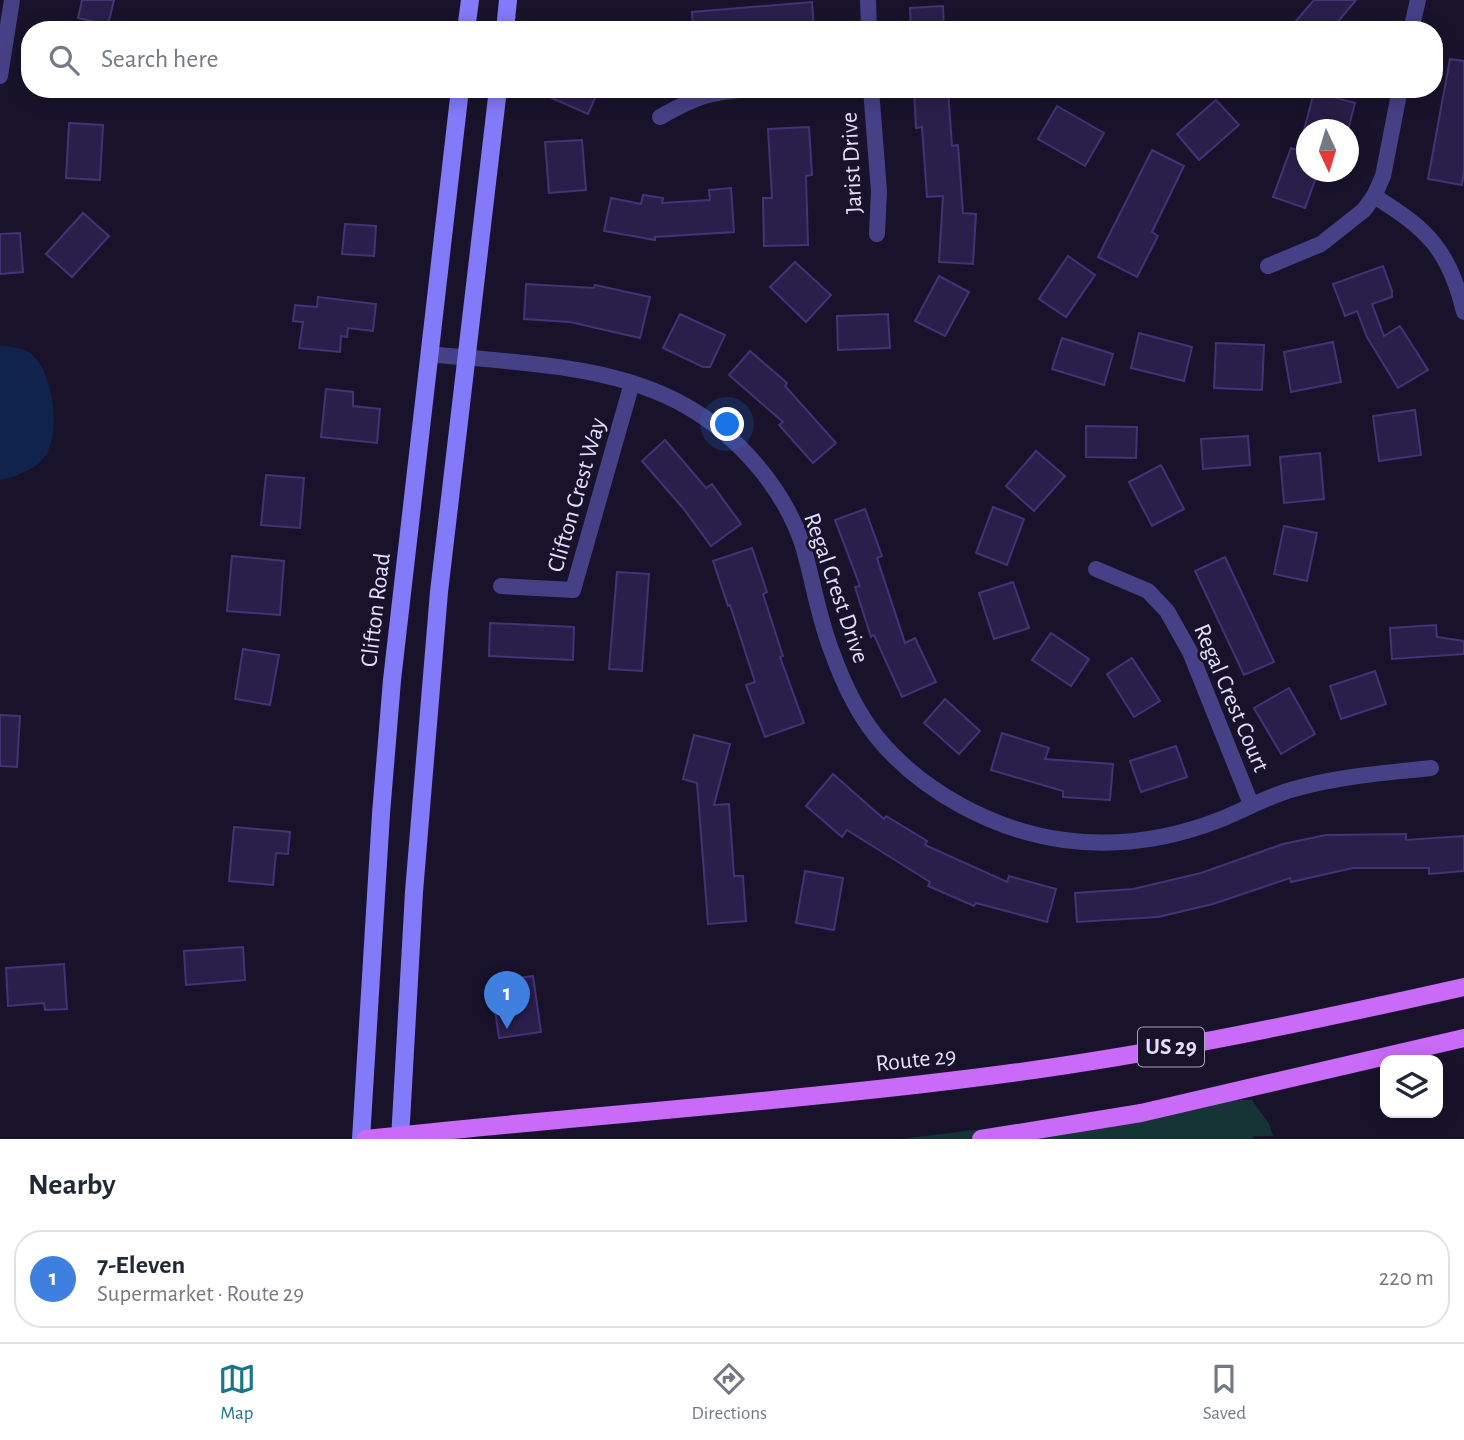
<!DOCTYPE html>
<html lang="en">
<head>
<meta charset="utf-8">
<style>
	:root { --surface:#fff; --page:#f6f6f7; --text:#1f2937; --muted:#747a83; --line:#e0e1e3; --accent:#1a758c }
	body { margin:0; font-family:"Alegreya Sans",sans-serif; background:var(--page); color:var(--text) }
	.controls { position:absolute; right:21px; bottom:21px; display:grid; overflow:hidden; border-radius:14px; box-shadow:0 4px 18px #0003 }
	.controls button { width:63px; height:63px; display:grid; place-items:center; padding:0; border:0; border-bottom:2px solid var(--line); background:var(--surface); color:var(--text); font:35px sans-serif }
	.compass { position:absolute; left:1296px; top:119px; width:63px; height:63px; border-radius:50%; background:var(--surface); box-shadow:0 4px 18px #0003; rotate:176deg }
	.you { position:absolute; left:728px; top:425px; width:24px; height:24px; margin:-18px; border:5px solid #fff; border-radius:50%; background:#1a73e8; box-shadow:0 0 0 10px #1a73e833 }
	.badge { display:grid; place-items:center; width:46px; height:46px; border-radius:50%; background:var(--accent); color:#fff; font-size:23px; font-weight:700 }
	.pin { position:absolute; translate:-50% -58px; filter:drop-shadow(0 2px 4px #0008) }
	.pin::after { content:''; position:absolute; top:37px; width:24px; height:21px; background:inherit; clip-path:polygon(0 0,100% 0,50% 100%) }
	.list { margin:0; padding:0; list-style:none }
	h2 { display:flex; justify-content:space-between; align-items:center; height:91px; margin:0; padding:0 28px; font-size:30px }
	h2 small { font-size:23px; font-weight:400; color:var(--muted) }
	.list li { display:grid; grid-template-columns:46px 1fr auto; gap:21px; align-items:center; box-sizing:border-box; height:98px; margin:0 14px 14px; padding:0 14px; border:2px solid var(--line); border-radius:28px }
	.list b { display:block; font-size:26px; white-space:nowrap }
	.list p { margin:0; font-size:23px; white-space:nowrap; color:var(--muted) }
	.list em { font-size:23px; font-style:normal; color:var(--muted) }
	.icon { flex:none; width:38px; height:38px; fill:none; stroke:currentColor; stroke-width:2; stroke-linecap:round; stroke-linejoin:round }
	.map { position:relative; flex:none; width:1464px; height:1139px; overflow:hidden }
	.search { position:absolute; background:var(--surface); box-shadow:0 4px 18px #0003; left:21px; right:21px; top:21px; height:77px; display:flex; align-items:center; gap:18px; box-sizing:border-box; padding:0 24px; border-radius:28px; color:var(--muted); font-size:26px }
	.sheet { height:203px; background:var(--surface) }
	nav { display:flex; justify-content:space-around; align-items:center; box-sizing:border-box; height:98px; border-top:2px solid var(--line); background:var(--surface); font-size:19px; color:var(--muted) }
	nav a { display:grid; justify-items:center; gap:4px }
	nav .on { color:var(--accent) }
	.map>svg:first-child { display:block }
</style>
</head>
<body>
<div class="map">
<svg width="1464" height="1139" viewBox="0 0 1464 1139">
	<rect width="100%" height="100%" fill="#18132b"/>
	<!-- green -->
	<polygon fill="#163435" points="1234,1100 1252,1100 1269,1124 1273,1136 1254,1136 1252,1139 902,1139 1135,1110"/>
	<!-- water -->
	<path fill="#10234c" d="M 0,345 C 8,347 20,347 27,351 C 53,366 61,429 47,453 C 39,468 16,477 0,480 Z"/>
	<!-- building -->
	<g fill="#2a1f4b" stroke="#433376" stroke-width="2">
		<polygon points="82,0 114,0 108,25 78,18"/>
		<polygon points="1314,0 1356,0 1331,30 1306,30 1296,21"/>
		<polygon points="812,2 814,30 693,30 692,12"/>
		<polygon points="943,6 944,30 911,30 910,8"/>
		<polygon points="1450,59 1464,61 1464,171 1462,185 1428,179"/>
		<polygon points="531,89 599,89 588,114"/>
		<polygon points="914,89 948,89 952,146 958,145 963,213 976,214 973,264 939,262 943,196 927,197 922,127 916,128"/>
		<polygon points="1314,92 1355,103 1348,130 1304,130"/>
		<polygon points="1216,100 1239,125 1199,160 1177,134"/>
		<polygon points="1057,106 1104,133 1085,166 1038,139"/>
		<polygon points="69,123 103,125 100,180 66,178"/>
		<polygon points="809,127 812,175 806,176 808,245 764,246 763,198 772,198 768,129"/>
		<polygon points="582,140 586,190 549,193 545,142"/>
		<polygon points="1291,148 1306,153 1306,172 1318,172 1305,208 1273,197"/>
		<polygon points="1152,150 1184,166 1152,232 1158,236 1137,277 1098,257"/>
		<polygon points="731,188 734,232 655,237 655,240 604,231 611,198 641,204 643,195 663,198 662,203 710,200 709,190"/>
		<polygon points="83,213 109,236 72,277 46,254"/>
		<polygon points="345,224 376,226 374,256 342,254"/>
		<polygon points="20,233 23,272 0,274 0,234"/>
		<polygon points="1068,256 1095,275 1066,317 1039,299"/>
		<polygon points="795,262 831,295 806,322 770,287"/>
		<polygon points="1383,266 1392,291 1392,297 1372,304 1384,336 1400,326 1428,370 1398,388 1367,337 1357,311 1345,316 1333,284"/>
		<polygon points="939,276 969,292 945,336 915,321"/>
		<polygon points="526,284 594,288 595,285 650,297 640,338 570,322 524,319"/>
		<polygon points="318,297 376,304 373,331 348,328 347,337 341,336 340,352 299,348 303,322 293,321 295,305 317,307"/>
		<polygon points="680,314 725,335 710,367 703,367 663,348"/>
		<polygon points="888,314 890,348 838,350 837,316"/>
		<polygon points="1139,333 1192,347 1184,381 1131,368"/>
		<polygon points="1062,338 1113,354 1104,385 1052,369"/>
		<polygon points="1333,342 1341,382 1291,392 1284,352"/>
		<polygon points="1216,343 1264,345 1262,390 1214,388"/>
		<polygon points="750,351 787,383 785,386 836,443 813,463 779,425 783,422 729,375"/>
		<polygon points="326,389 353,392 353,406 380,409 377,443 321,437"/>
		<polygon points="1415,410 1421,455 1379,461 1373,416"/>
		<polygon points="1086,426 1137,427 1136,458 1086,457"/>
		<polygon points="1248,436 1250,465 1203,469 1201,439"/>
		<polygon points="665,440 706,488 712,484 741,524 711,546 683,508 642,461"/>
		<polygon points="1036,451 1065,476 1034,511 1006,486"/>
		<polygon points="1320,453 1324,499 1284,503 1280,457"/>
		<polygon points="1161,465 1184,509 1152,526 1129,482"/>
		<polygon points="266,475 304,478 300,528 261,525"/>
		<polygon points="993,507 1024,519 1007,565 976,553"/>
		<polygon points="865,509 882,556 877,558 905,643 915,638 936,682 902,697 874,635 871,637 855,587 860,586 835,520"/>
		<polygon points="1284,526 1317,533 1307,581 1274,574"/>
		<polygon points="752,548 767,592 763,594 783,656 780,657 804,723 765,737 746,685 755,682 730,605 728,606 713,561"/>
		<polygon points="232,556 284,561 280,615 227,611"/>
		<polygon points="1225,557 1274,662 1244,675 1195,571"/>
		<polygon points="617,572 649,574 642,671 609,669"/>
		<polygon points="1013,582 1029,628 994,639 979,593"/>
		<polygon points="490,623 574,627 573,660 489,656"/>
		<polygon points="1436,625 1437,637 1464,641 1464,654 1392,659 1390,628"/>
		<polygon points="1051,633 1089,659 1071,686 1032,660"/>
		<polygon points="243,649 279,655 270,705 235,699"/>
		<polygon points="1132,658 1160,701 1134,717 1107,674"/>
		<polygon points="1375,671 1386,704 1341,719 1330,686"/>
		<polygon points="1289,688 1315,734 1281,754 1254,708"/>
		<polygon points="945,699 980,731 959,754 924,723"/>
		<polygon points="0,715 20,716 17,767 0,766"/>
		<polygon points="1002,733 1049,748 1045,759 1113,764 1110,800 1063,797 1063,791 991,770"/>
		<polygon points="694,735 730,744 714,805 729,804 734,876 743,876 746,921 708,924 697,783 683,779"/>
		<polygon points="1176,746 1187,777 1141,792 1130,761"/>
		<polygon points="833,774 884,819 886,816 927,841 925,845 1007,882 1009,876 1056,889 1047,922 976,903 974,906 928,886 930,882 847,830 842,837 806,806"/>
		<polygon points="234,827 290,832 288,854 276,853 273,885 229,881"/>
		<polygon points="1406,834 1406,840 1464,836 1464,871 1429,874 1429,868 1353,868 1291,882 1290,878 1213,904 1158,917 1077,922 1075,893 1133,889 1201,873 1283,844 1326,835"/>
		<polygon points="805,871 843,878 834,930 796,923"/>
		<polygon points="243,947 245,980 186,985 184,951"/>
		<polygon points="64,964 67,1009 45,1010 44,1003 8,1006 6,968"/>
		<polygon points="533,976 541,1032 499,1038 491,982"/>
	</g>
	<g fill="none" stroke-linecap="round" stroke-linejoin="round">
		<!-- minor -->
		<g stroke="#464087" stroke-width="16">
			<polyline points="868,0 869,30"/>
			<polyline points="1411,30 1418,0"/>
			<polyline points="0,76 12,0"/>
			<polyline points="871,89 879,191 877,234"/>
			<path d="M 660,117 C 699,95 710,92 754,89"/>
			<path d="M 1374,196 C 1427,229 1449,249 1464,312"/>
			<polyline points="1268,266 1321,244 1364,210 1374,196 1383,176 1400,89"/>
			<path d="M 429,354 C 513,363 611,363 686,406 C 737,435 783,487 802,543 C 813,579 818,617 832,652 C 842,680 857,712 876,736 C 920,791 995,831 1064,840 C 1116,847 1170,839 1219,820 C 1244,810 1268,796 1294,789 C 1339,776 1385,773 1431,768"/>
			<polyline points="1096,569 1148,591 1167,611 1190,652 1251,804"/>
			<polyline points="501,586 573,590 632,383"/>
		</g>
		<!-- secondary -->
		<g stroke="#837af9" stroke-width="18">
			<polyline points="466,30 470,0"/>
			<polyline points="505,30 508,0"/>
			<polyline points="361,1139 381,814 392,680 460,89"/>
			<polyline points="400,1139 414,892 439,592 498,89"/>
		</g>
		<!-- primary -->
		<g stroke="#ca6af8" stroke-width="18">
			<path d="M 366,1139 C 565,1117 766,1104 965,1079 C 1133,1059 1299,1024 1464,987"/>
			<polyline points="981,1139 1141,1113 1464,1038"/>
		</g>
	</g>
	<g text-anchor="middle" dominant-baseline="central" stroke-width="6" stroke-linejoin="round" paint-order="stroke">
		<!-- shield labels -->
		<rect fill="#18132b" stroke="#a6a1be" stroke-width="2" x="1138" y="1027.5" width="66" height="39" rx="5"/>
		<g font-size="23" font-weight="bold" fill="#e3defd">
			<text x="1171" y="1047">US 29</text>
		</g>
		<!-- street labels -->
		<g font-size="24" fill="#e3defd" stroke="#18132b">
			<text transform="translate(852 163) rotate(-93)">Jarist Drive</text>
			<text transform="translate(577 495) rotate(-74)">Clifton Crest Way</text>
			<text transform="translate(836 588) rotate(71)">Regal Crest Drive</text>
			<text transform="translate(376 610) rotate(-83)">Clifton Road</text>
			<text transform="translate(1231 698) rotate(67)">Regal Crest Court</text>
			<text transform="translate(916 1060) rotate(-6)">Route 29</text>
		</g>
	</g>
</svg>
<div class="controls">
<button><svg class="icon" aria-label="layers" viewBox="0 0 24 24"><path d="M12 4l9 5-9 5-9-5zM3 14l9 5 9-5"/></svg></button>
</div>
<svg class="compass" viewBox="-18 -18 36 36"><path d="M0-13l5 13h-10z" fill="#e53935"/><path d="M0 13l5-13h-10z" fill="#747a83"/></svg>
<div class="you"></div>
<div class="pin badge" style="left:507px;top:1029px;background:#3f7fe0">1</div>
<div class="search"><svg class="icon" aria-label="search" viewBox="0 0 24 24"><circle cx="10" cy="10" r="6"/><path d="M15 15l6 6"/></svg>Search here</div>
</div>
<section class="sheet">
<h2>Nearby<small></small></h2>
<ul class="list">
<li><span class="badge" style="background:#3f7fe0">1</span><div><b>7-Eleven</b><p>Supermarket · Route 29</p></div><em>220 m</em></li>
</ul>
</section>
<nav>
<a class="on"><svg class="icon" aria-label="map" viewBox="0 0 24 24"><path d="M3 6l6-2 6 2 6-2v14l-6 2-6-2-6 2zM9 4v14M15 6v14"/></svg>Map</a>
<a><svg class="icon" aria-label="directions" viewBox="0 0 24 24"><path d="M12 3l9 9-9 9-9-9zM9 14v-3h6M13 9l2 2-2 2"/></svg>Directions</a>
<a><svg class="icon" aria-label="saved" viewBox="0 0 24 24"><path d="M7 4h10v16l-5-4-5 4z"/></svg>Saved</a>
</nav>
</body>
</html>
